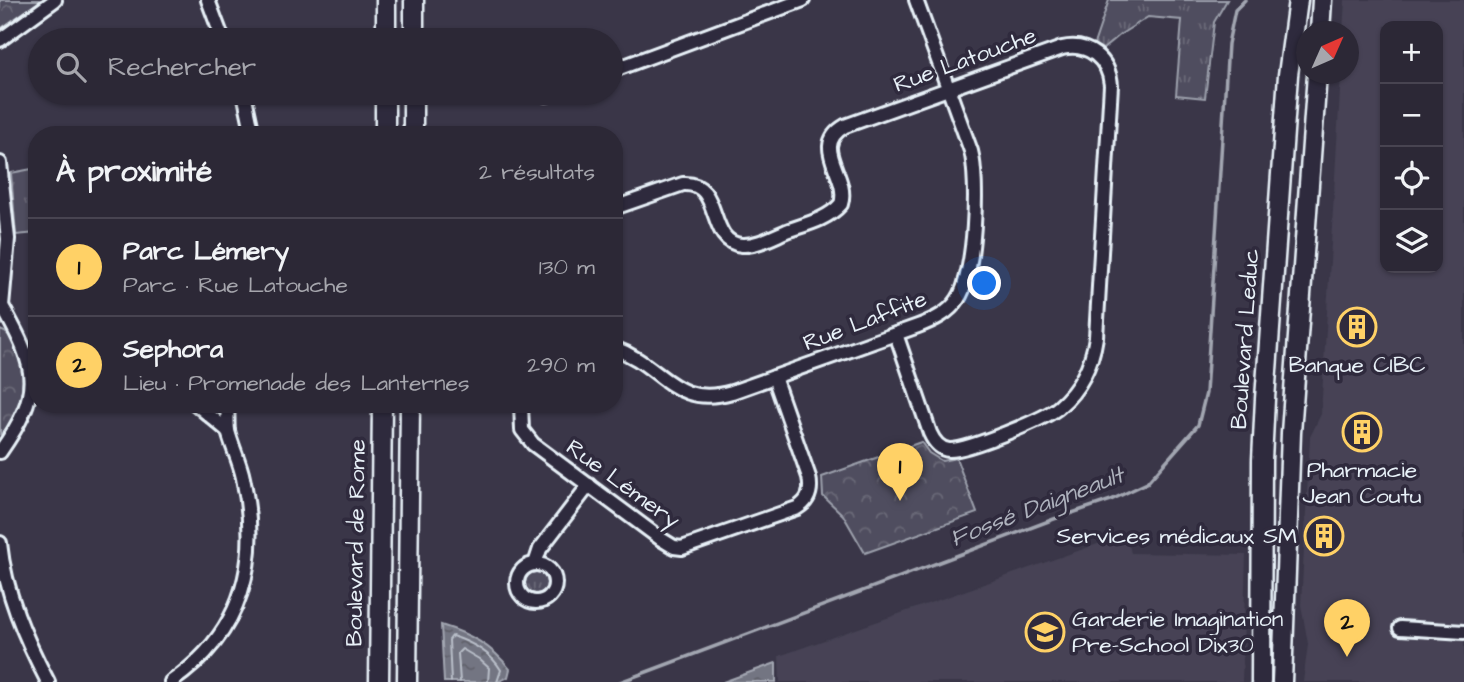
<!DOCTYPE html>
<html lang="fr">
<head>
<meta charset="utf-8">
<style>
	:root { --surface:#2c2836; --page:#383442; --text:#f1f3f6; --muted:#a6a6ad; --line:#484451; --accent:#ffd166 }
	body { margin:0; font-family:"Architects Daughter",sans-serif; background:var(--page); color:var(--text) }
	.controls { position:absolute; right:21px; top:21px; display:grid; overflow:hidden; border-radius:14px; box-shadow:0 2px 5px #0004 }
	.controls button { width:63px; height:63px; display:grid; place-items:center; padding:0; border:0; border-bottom:2px solid var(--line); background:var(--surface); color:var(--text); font:35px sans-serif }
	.compass { position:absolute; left:1296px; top:21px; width:63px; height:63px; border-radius:50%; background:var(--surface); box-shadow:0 2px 5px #0004; rotate:45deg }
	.you { position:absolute; left:985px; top:284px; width:24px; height:24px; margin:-18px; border:5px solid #fff; border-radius:50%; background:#1a73e8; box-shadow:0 0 0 10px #1a73e833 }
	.badge { display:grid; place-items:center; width:46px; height:46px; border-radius:50%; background:var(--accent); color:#111; font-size:23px; font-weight:700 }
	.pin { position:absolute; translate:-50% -58px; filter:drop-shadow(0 2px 4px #0008) }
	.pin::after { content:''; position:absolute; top:37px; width:24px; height:21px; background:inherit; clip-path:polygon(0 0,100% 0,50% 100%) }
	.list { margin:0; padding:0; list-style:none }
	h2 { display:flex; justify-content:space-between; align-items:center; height:91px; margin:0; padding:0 28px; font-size:30px }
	h2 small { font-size:23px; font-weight:400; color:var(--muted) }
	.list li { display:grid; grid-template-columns:46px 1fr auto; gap:21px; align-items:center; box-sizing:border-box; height:98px; padding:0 28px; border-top:2px solid var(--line) }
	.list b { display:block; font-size:26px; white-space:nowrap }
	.list p { margin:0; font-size:23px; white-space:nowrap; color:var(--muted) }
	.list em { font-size:23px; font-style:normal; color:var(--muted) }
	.icon { flex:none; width:38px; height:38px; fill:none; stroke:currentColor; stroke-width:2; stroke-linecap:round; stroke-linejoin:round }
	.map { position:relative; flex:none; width:1464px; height:682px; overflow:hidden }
	.search { position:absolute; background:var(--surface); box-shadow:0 2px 5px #0004; left:28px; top:28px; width:595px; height:77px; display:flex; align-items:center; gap:18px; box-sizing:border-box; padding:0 24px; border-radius:38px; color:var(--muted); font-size:26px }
	.panel { position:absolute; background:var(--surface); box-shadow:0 2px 5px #0004; left:28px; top:126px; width:595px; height:287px; border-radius:28px }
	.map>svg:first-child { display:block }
</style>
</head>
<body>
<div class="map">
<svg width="1464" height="682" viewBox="0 0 1464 682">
	<defs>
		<pattern id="grass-tufts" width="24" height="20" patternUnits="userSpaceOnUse" patternTransform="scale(1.75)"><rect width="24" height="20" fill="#504e5f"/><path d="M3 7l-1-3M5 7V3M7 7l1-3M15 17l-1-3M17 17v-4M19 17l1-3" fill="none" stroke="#696877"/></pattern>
		<pattern id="park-crowns" width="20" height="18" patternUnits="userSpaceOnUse" patternTransform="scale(1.75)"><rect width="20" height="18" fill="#504e5f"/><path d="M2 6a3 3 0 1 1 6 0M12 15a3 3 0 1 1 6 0" fill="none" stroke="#696877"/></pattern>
		<pattern id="water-ripples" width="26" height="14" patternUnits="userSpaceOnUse" patternTransform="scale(1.75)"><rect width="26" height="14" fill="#737482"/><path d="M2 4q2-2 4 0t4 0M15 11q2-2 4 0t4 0" fill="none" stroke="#5f6069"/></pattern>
	</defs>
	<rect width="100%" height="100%" fill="#3a3648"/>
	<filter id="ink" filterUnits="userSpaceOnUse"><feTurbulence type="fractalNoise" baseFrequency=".0143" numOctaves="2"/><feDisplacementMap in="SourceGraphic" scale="14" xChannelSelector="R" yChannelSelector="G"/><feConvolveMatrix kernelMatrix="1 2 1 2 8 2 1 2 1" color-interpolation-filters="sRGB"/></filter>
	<g filter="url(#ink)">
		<!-- built -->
		<g fill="#464354" fill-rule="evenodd">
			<path d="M 1345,0 L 1464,0 L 1464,682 L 1303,682 L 1308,644 L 1301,605 L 1310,437 L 1321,414 L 1341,74 L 1348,74 L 1348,32 L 1343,31 ZM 1385,26 L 1438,26 L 1438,268 L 1385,268 Z"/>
			<polygon points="1126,534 1131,553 1246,555 1242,682 780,682 779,656"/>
		</g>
		<!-- grass -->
		<g fill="url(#grass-tufts)" stroke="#9ca0ac" stroke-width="2">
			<polygon points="1109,0 1227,0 1214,22 1205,98 1176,95 1182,20 1148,17 1121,34 1103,49 1094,44"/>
			<polygon points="37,168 37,233 16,235 11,173"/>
			<circle cx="536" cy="583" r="11"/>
		</g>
		<!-- park -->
		<g fill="url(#park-crowns)" stroke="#9ca0ac" stroke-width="2">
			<polygon points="0,0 41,0 0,29"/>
			<path d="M 0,330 C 33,339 27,420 0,434 Z"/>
			<polygon points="921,442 929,453 942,461 956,458 977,513 865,553 843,515 823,496 822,477"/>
		</g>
		<!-- water -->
		<g fill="url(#water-ripples)" stroke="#a2a6b1" stroke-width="2">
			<path d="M 441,625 C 470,634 491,645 510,669 L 508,677 L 498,682 L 444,682 Z"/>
			<polygon points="776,663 776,682 723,682"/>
		</g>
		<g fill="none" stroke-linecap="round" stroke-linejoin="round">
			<!-- shore -->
			<g stroke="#b9bfc9" stroke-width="2">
				<path d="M 451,682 L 449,640 L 452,636 C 471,642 491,653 501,670 L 497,682"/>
				<polyline points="460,682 458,653 462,649 479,659 489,668 488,682"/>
			</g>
			<!-- stream -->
			<polyline stroke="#a2a6b1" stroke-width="3.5" points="620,682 1054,519 1111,500 1147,483 1198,425 1206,393 1228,44 1235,10 1245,0"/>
			<defs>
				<g id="street">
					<polyline points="208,0 223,40"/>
					<polyline points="0,40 55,0"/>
					<polyline points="611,71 803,0"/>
					<polyline points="244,93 253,135"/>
					<polyline points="540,93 546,95 556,93"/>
					<polyline points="0,163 8,239 2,306 0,309"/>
					<path d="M 614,208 L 683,184 C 723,181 706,243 742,245 C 757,246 774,236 789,230 C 807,224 828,219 841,204 C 850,175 809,147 845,126 L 1062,48 C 1088,42 1109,59 1111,85 L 1096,337 C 1092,364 1080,389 1059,407 C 1046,419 966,451 949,450 C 939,449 934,442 930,433 L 896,334"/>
					<path d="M 614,348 C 663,365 673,409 732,392 L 918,326 C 934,320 949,313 958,299 C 975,274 979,181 971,151 L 916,0"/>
					<polyline points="196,404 228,431"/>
					<path d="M 521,404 L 522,430 L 533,444 L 661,539 L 674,547 L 682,548 L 797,508 C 809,501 812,491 809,477 L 774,377"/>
					<path d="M 0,452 C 43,391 38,370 2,306"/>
					<path d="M 0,543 C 5,592 25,638 48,682"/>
					<circle cx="536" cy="583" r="19"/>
					<polyline points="535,564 540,549 589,485"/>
					<polyline points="1400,628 1464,632"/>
					<path d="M 171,682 C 243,633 261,561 243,478 C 240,462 232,447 228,431 C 227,423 228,413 227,404"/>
				</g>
				<g id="secondary">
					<polyline points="1320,32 1322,0"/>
					<polyline points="386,40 386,0"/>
					<polyline points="414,40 414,0"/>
					<polyline points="385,135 385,93"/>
					<polyline points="413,135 413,93"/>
					<polyline points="379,682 382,404"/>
					<polyline points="407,682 410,404"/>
					<polyline points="1261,682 1262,460 1265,399 1288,75 1298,0"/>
					<polyline points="1282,682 1291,433 1317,74"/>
				</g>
			</defs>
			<!-- street casing -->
			<use href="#street" stroke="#e8f1f8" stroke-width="18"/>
			<!-- secondary casing -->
			<use href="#secondary" stroke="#e8f1f8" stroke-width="23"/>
			<!-- street -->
			<use href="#street" stroke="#2f2a3d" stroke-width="12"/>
			<!-- secondary -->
			<use href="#secondary" stroke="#2f2a3d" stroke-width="18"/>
		</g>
	</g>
	<!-- icons -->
	<defs>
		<symbol id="building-ring" viewBox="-11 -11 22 22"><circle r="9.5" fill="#2f2a3d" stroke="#ffd166" stroke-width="1.5"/><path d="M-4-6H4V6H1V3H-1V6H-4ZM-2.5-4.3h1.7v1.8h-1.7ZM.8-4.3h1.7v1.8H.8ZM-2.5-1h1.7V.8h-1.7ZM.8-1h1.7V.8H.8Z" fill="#ffd166"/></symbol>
		<symbol id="school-ring" viewBox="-11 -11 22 22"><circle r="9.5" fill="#2f2a3d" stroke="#ffd166" stroke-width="1.5"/><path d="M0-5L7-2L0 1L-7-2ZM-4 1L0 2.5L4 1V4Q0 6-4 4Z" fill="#ffd166"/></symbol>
	</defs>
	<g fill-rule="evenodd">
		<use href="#building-ring" x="1335" y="305" width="44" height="44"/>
		<use href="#building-ring" x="1340" y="410" width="44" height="44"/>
		<use href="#building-ring" x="1302" y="514" width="44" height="44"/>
		<use href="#school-ring" x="1023" y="610" width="44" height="44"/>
	</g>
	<g text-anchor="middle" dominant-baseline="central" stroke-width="7" stroke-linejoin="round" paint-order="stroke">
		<!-- street labels -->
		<g font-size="23" fill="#e8f1f8" stroke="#2f2a3d">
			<text transform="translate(965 60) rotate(-20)">Rue Latouche</text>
			<text transform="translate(865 321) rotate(-21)">Rue Laffite</text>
			<text transform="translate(1245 339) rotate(-86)">Boulevard Leduc</text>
			<text transform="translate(623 484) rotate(36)">Rue Lémery</text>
			<text transform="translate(356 543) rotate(-89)">Boulevard de Rome</text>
		</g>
		<!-- poi labels -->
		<g font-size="23" fill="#e8f1f8" stroke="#2f2a3d">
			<text x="1357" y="365">Banque CIBC</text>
			<text x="1362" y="470">Pharmacie<tspan x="1362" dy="26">Jean Coutu</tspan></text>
			<text x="1297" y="536" text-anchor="end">Services médicaux SM</text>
			<text x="1072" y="619" text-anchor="start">Garderie Imagination<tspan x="1072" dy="26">Pre-School Dix30</tspan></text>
		</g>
		<!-- water labels -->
		<g font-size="24" font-style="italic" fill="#aeb2bd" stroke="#2f2a3d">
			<text transform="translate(1037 507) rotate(-21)">Fossé Daigneault</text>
		</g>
	</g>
</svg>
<div class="controls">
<button>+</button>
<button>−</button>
<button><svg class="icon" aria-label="locate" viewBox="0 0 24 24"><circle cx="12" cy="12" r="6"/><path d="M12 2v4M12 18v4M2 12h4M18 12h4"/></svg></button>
<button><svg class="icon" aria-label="layers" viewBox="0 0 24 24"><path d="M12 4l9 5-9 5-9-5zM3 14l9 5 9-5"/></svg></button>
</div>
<svg class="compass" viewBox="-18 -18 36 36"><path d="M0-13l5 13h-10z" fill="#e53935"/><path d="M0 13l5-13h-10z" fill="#a6a6ad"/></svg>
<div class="you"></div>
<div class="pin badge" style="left:900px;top:501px">1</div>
<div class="pin badge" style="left:1347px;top:657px">2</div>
<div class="search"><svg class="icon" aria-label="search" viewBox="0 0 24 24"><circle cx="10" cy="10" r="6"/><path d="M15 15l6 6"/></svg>Rechercher</div>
<section class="panel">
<h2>À proximité<small>2 résultats</small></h2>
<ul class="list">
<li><span class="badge">1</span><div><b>Parc Lémery</b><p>Parc · Rue Latouche</p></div><em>130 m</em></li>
<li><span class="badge">2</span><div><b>Sephora</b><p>Lieu · Promenade des Lanternes</p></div><em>290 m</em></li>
</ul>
</section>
</div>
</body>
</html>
